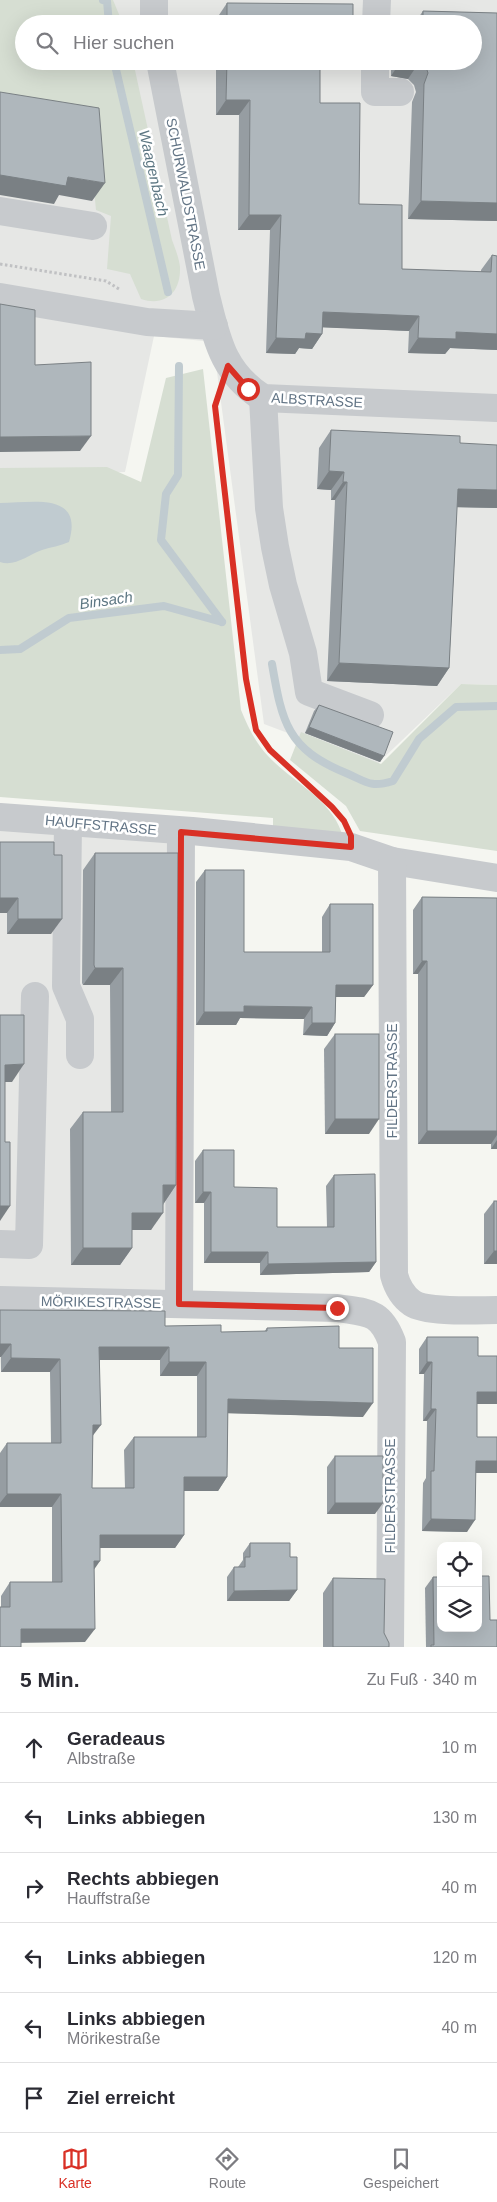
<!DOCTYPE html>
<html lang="de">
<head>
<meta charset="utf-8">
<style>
	:root { --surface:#fff; --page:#f2f2f3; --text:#2b2b33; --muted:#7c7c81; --line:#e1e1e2; --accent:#d93025 }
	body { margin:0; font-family:Helvetica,sans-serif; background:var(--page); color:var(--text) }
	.controls { position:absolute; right:15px; bottom:15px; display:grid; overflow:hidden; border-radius:10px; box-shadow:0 5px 20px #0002 }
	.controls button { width:45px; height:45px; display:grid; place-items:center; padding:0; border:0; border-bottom:1px solid var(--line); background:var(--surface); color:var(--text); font:25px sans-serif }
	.stop { position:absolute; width:15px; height:15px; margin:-11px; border:4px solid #d93025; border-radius:50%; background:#fff }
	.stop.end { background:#d93025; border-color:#fff; box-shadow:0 1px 5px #0008 }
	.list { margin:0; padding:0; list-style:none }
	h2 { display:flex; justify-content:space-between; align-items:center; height:65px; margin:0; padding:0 20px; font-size:21px }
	h2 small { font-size:16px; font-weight:400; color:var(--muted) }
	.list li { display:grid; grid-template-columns:32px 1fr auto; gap:15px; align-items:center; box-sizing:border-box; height:70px; padding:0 20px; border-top:1px solid var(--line) }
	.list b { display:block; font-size:19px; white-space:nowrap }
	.list p { margin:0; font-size:16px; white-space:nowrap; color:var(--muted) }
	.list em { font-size:16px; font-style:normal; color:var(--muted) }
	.icon { flex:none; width:28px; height:28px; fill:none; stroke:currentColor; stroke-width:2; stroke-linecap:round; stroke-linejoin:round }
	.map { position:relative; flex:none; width:497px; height:1647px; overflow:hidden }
	.search { position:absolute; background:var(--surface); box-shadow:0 5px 20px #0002; left:15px; right:15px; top:15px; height:55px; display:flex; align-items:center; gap:12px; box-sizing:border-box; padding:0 18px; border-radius:28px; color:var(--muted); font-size:19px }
	.sheet { height:485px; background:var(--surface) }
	nav { display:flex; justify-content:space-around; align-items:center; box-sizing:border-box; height:70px; border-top:1px solid var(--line); background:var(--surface); font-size:14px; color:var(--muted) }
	nav a { display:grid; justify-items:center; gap:2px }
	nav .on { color:var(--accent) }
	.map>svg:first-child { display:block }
</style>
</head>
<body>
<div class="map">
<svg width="497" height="1647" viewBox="0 0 497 1647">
	<rect width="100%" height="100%" fill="#f5f6f1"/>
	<!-- built -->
	<g fill="#e6e7e5" fill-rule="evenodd">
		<path d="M 0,0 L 497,0 L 497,685 L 461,684 L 375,766 L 264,724 L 213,342 L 154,336 L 125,472 L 0,477 ZM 24,24 L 473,24 L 473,61 L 24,61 Z"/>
		<polygon points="0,817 181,831 179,1304 0,1300"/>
	</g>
	<!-- green -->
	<g fill="#d6ded2">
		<path d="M 0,0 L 113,0 L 123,24 L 24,24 L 24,61 L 133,61 L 172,240 C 175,248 179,258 180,267 C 181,292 166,307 141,299 L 130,274 L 107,269 L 111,216 L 96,210 L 87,118 L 0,104 Z"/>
		<path d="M 203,369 L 241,710 C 248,727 255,742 268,756 C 292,782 335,801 343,838 L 273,830 L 273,818 L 0,797 L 0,468 L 107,467 L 141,482 L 166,378 Z"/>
		<polygon points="461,684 497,685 497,851 360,831 346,806 290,760 301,732 381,764"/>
	</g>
	<!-- water -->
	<path fill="#c0cbd0" d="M 0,503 C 32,503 84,491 69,542 C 60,546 51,547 42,550 C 28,555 15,567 0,562 Z"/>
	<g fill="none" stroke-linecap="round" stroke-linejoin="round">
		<!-- stream -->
		<g stroke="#c0cbd0" stroke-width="8">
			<polyline points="103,0 107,1 109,24"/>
			<polyline points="114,61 168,292"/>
			<polyline points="179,366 178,475 166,494 161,540 222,622"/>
			<polyline points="0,650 20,649 69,618 164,606 222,622"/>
			<path d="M 272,664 C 282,722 287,749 346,773 C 367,782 370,788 393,781 L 419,739 L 456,707 L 497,706"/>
		</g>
		<!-- path -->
		<g stroke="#c0c1c3" stroke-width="3" stroke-dasharray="2.5 2.5" stroke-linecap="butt">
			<polyline points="0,264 106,281 119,289"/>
			<polyline points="218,396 215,406 246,679 256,730 270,750 332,807 342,818"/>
		</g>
		<!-- minor -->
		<g stroke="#c7cacd" stroke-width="28">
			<polyline points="154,0 154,24"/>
			<polyline points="376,24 377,0"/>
			<path d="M 160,61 L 206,296 C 217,339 222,372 263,398 L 497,408"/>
			<polyline points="375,61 375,92 400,92"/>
			<polyline points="0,211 93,226"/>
			<polyline points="0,297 147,322 214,326"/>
			<polyline points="263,398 269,508 275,547 283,585 303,653 309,692 370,715"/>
			<polyline points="0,817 192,831 351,847 392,861 497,878"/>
			<polyline points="68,823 66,986 80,1019 80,1055"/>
			<path d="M 392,861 L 394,1275 C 397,1286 402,1296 412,1303 C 427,1313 478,1310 497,1310"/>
			<polyline points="0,1244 29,1245 35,996"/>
			<path d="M 0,1300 L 337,1308 C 367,1313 380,1310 392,1342 L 390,1647"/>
			<polyline points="179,1304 181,831"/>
		</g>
	</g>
	<!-- wall -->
	<g fill="#969da2" fill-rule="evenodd">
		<polygon points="227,3 353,24 217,24 217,18"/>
		<polygon points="423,11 497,13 497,221 408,219 412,102 416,92 414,85 408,79 391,76 391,67 395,61 473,61 473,24 414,24"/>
		<polygon points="216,61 346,61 342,67 320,67 320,103 359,204 402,269 481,272 481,270 492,255 497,256 497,350 450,348 445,354 408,353 409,331 323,327 322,334 312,349 299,348 295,354 266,353 270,230 238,230 239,115 216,115"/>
		<polygon points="331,430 460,443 497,508 457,507 449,668 437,686 327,681 335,500 331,500 331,490 317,489 319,448"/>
		<polygon points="319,705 384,756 380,762 305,733 314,711"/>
		<polygon points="95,853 176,1185 164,1203 151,1230 132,1230 132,1248 120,1265 71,1265 70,1129 83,1112 111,1112 110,985 83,985 82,983 83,870"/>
		<polygon points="54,855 51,934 7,934 7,913 0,913"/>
		<polygon points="205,870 244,952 322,952 322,917 330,904 373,985 364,997 336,997 335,1023 327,1036 303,1035 304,1019 240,1018 236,1025 196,1025 196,882"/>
		<polygon points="422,897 497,898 497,1149 491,1149 491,1144 418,1144 418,974 413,974 413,910"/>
		<polygon points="335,1034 369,1134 325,1134 324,1049"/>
		<polygon points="203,1150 234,1187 277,1227 327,1227 326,1186 334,1175 376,1262 369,1272 260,1275 260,1263 204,1263 204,1203 195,1203 195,1161"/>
		<polygon points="494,1201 497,1264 484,1264 484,1214"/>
		<path d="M 0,1310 L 165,1326 L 221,1332 L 264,1332 L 267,1328 L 339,1348 L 363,1417 L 228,1413 L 227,1477 L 218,1491 L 184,1491 L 184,1535 L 175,1548 L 100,1548 L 94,1569 L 85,1642 L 1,1607 L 1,1596 L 10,1582 L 52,1582 L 52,1507 L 0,1507 L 0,1453 L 7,1443 L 51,1443 L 50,1372 L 1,1372 ZM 100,1360 L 160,1360 L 160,1376 L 197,1376 L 197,1437 L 134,1437 L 124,1450 L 125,1488 L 92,1488 L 93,1436 Z"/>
		<polygon points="427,1337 478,1356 497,1356 497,1404 477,1404 477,1437 497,1473 476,1473 467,1532 422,1531 423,1483 426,1478 427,1421 423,1421 424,1374 419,1374 419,1349"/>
		<polygon points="335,1456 375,1514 327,1514 327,1467"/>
		<polygon points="250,1543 290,1557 297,1590 289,1601 227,1601 227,1577 234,1567 238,1567 243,1560 243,1553"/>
		<polygon points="433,1577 490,1620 497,1647 426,1647 425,1588"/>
		<polygon points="333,1578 384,1633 389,1647 323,1647 323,1593"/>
	</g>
	<!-- shaded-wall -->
	<g fill="#7a8084">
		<polygon points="314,61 346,61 342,67 310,67"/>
		<polygon points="401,61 420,61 408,79 391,76"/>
		<polygon points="226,100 250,100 239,115 216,115"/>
		<polygon points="0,175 68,177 105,183 92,201 59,195 54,204 0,195"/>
		<polygon points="421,201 497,203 497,221 408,219"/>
		<polygon points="249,215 281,215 270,230 238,230"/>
		<polygon points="323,312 419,316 409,331 313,327"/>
		<polygon points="456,332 497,334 497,350 450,348 445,354 408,353 418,338"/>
		<polygon points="306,333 322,334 312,349 299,348 295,354 266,353 276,338"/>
		<polygon points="91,436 80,451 0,452 0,437"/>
		<polygon points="329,471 344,472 331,490 317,489"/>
		<polygon points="343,482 347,482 335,500 331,500"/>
		<polygon points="458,489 497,490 497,508 446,507"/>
		<polygon points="339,663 449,668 437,686 327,681"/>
		<polygon points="309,727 384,756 380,762 305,733"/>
		<polygon points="0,898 18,898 7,913 0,913"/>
		<polygon points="18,919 62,919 51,934 7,934"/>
		<polygon points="422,961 427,961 418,974 413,974"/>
		<polygon points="95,968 123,968 110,985 83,985"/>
		<polygon points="336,985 373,985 364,997 328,997"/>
		<polygon points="244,1006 312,1007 304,1019 240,1018 236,1025 196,1025 204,1012"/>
		<polygon points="312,1023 335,1023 327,1036 303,1035"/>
		<polygon points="24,1064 12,1082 0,1082 5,1065"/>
		<polygon points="335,1119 379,1119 369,1134 325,1134"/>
		<polygon points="427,1131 497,1131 497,1135 491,1144 418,1144"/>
		<polygon points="497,1140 497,1149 491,1149"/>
		<polygon points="163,1185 176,1185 164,1203"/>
		<polygon points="203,1192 211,1192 204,1203 195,1203"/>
		<polygon points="0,1206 10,1206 0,1221"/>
		<polygon points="132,1213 163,1213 151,1230 119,1230"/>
		<polygon points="83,1248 132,1248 120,1265 71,1265"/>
		<polygon points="494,1251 497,1251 497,1264 484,1264"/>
		<polygon points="211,1252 268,1252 260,1263 204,1263"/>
		<polygon points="376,1262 369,1272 260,1275 268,1264"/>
		<polygon points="0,1344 11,1344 1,1357 0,1357"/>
		<polygon points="99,1347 169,1347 160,1360 90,1360"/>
		<polygon points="11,1358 60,1359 50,1372 1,1372"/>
		<polygon points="169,1362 206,1362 197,1376 160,1376"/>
		<polygon points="427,1362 432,1362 424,1374 419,1374"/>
		<polygon points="477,1392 497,1392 497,1404 469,1404"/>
		<polygon points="228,1399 373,1403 363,1417 218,1413"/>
		<polygon points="431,1409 436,1409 427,1421 423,1421"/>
		<polygon points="93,1425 101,1425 91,1438"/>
		<polygon points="476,1461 497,1461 497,1473 467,1473"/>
		<polygon points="184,1477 227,1477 218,1491 175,1491"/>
		<polygon points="7,1494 61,1494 52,1507 0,1507 0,1503"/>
		<polygon points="335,1503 383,1503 375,1514 327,1514"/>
		<polygon points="431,1519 475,1520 467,1532 422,1531"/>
		<polygon points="100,1535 184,1535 175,1548 91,1548"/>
		<polygon points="94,1561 100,1561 91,1574"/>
		<polygon points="297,1590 289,1601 227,1601 234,1591"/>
		<polygon points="21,1629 95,1629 85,1642 11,1643"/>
	</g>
	<!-- building -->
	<g fill="#afb7bc" stroke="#7a8084" fill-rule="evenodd">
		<polygon points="227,3 353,4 353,24 227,24"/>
		<polygon points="423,11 497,13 497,203 421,201 424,84 428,73 426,67 421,61 473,61 473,24 423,24"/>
		<polygon points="227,61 320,61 320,103 360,103 359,204 402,205 402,269 491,272 492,255 497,256 497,334 456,332 456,339 418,338 419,316 323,312 322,334 306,333 305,339 276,338 281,215 249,215 250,100 226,100"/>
		<polygon points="0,92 99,108 105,183 68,177 66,186 0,175"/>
		<polygon points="0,304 35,310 35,365 91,362 91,436 0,437"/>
		<polygon points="331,430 460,436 460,443 497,445 497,490 458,489 449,668 339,663 347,482 343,482 344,472 329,471"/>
		<polygon points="319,705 393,732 384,756 309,727"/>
		<polygon points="0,842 54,842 54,855 62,855 62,919 18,919 18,898 0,898"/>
		<polygon points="95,853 178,853 176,1185 163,1185 163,1213 132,1213 132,1248 83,1248 83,1112 123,1112 123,968 95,968 94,965"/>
		<polygon points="205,870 244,870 244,952 330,952 330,904 373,904 373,985 336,985 335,1023 312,1023 312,1007 244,1006 244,1012 204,1012"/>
		<polygon points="422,897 497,898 497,1131 427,1131 427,961 422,961"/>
		<polygon points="0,1015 24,1015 24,1064 5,1065 5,1142 10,1142 10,1206 0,1206"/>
		<rect x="335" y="1034" width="44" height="85"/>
		<polygon points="203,1150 234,1150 234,1187 277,1188 277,1227 334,1227 334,1175 375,1174 376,1262 268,1264 268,1252 211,1252 211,1192 203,1192"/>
		<rect x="494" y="1201" width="3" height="50"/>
		<path d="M 0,1310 L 165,1311 L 165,1326 L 221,1325 L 221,1332 L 267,1331 L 267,1328 L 339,1326 L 339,1348 L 373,1348 L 373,1403 L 228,1399 L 227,1477 L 184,1477 L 184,1535 L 100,1535 L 100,1561 L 94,1561 L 95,1629 L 21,1629 L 21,1647 L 0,1647 L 0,1607 L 10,1607 L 10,1582 L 62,1582 L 61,1494 L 7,1494 L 7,1443 L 61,1443 L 60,1359 L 11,1358 L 11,1344 L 0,1344 ZM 99,1347 L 169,1347 L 169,1362 L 206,1362 L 206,1437 L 134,1437 L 134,1488 L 92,1488 L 93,1425 L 101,1425 Z"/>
		<polygon points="427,1337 478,1337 478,1356 497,1356 497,1392 477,1392 477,1437 497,1437 497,1461 476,1461 475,1520 431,1519 431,1471 434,1471 436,1409 431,1409 432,1362 427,1362"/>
		<rect x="335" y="1456" width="48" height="47"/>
		<polygon points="250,1543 290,1543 290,1557 297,1557 297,1590 234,1591 234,1567 245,1567 245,1557 250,1557"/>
		<polygon points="478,1576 489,1576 490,1620 497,1620 497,1647 431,1647 431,1645 434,1645 433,1577 441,1577 441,1628 478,1628"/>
		<polygon points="333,1578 385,1579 384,1633 389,1643 389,1647 333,1647"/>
	</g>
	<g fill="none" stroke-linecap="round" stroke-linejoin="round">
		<!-- route -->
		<polyline stroke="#d93025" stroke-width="6" points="248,389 228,366 215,406 246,679 256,730 270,750 332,807 344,821 351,836 351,847 181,832 179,1304 337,1308"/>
	</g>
	<g text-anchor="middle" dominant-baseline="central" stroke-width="5" stroke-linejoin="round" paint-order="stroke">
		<!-- street labels -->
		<g font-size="14" fill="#627485" stroke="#fff">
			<text transform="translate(186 194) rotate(79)">SCHURWALDSTRASSE</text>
			<text transform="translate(317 400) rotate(3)">ALBSTRASSE</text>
			<text transform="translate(101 825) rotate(5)">HAUFFSTRASSE</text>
			<text transform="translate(392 1081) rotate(-90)">FILDERSTRASSE</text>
			<text transform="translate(101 1302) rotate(1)">MÖRIKESTRASSE</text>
			<text transform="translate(390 1496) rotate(-90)">FILDERSTRASSE</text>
		</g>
		<!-- water labels -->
		<g font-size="15" font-style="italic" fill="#5d7783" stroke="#fff">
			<text transform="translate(154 173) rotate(77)">Waagenbach</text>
			<text transform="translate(106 600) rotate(-8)">Binsach</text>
		</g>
	</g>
</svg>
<div class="controls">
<button><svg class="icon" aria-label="locate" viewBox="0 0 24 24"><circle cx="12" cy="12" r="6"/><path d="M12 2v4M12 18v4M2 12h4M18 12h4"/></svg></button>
<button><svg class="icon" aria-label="layers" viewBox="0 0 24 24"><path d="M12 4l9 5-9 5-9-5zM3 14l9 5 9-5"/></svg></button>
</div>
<div class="stop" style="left:248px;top:389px"></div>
<div class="stop end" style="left:337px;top:1308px"></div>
<div class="search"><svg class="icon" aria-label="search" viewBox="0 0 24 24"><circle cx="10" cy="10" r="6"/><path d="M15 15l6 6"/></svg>Hier suchen</div>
</div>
<section class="sheet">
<h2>5 Min.<small>Zu Fuß · 340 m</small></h2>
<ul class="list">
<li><svg class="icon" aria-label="ahead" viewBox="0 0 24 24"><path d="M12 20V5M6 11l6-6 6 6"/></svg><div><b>Geradeaus</b><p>Albstraße</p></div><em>10 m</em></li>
<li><svg class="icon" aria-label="left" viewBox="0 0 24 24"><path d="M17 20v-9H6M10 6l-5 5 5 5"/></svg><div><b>Links abbiegen</b></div><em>130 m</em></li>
<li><svg class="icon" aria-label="right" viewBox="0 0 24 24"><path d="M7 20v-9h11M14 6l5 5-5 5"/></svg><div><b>Rechts abbiegen</b><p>Hauffstraße</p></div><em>40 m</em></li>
<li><svg class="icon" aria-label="left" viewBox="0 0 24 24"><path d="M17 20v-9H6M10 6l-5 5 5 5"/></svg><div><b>Links abbiegen</b></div><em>120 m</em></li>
<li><svg class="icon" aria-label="left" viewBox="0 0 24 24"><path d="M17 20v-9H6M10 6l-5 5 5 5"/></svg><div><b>Links abbiegen</b><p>Mörikestraße</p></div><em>40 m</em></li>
<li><svg class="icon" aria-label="arrive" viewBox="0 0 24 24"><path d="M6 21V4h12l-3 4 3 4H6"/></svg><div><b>Ziel erreicht</b></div></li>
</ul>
</section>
<nav>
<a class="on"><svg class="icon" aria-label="map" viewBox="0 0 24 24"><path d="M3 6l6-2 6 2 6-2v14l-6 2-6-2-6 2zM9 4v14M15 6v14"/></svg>Karte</a>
<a><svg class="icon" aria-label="directions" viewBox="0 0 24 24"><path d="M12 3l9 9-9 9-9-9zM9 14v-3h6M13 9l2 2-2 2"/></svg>Route</a>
<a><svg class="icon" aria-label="saved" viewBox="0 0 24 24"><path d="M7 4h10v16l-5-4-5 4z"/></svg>Gespeichert</a>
</nav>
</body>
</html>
